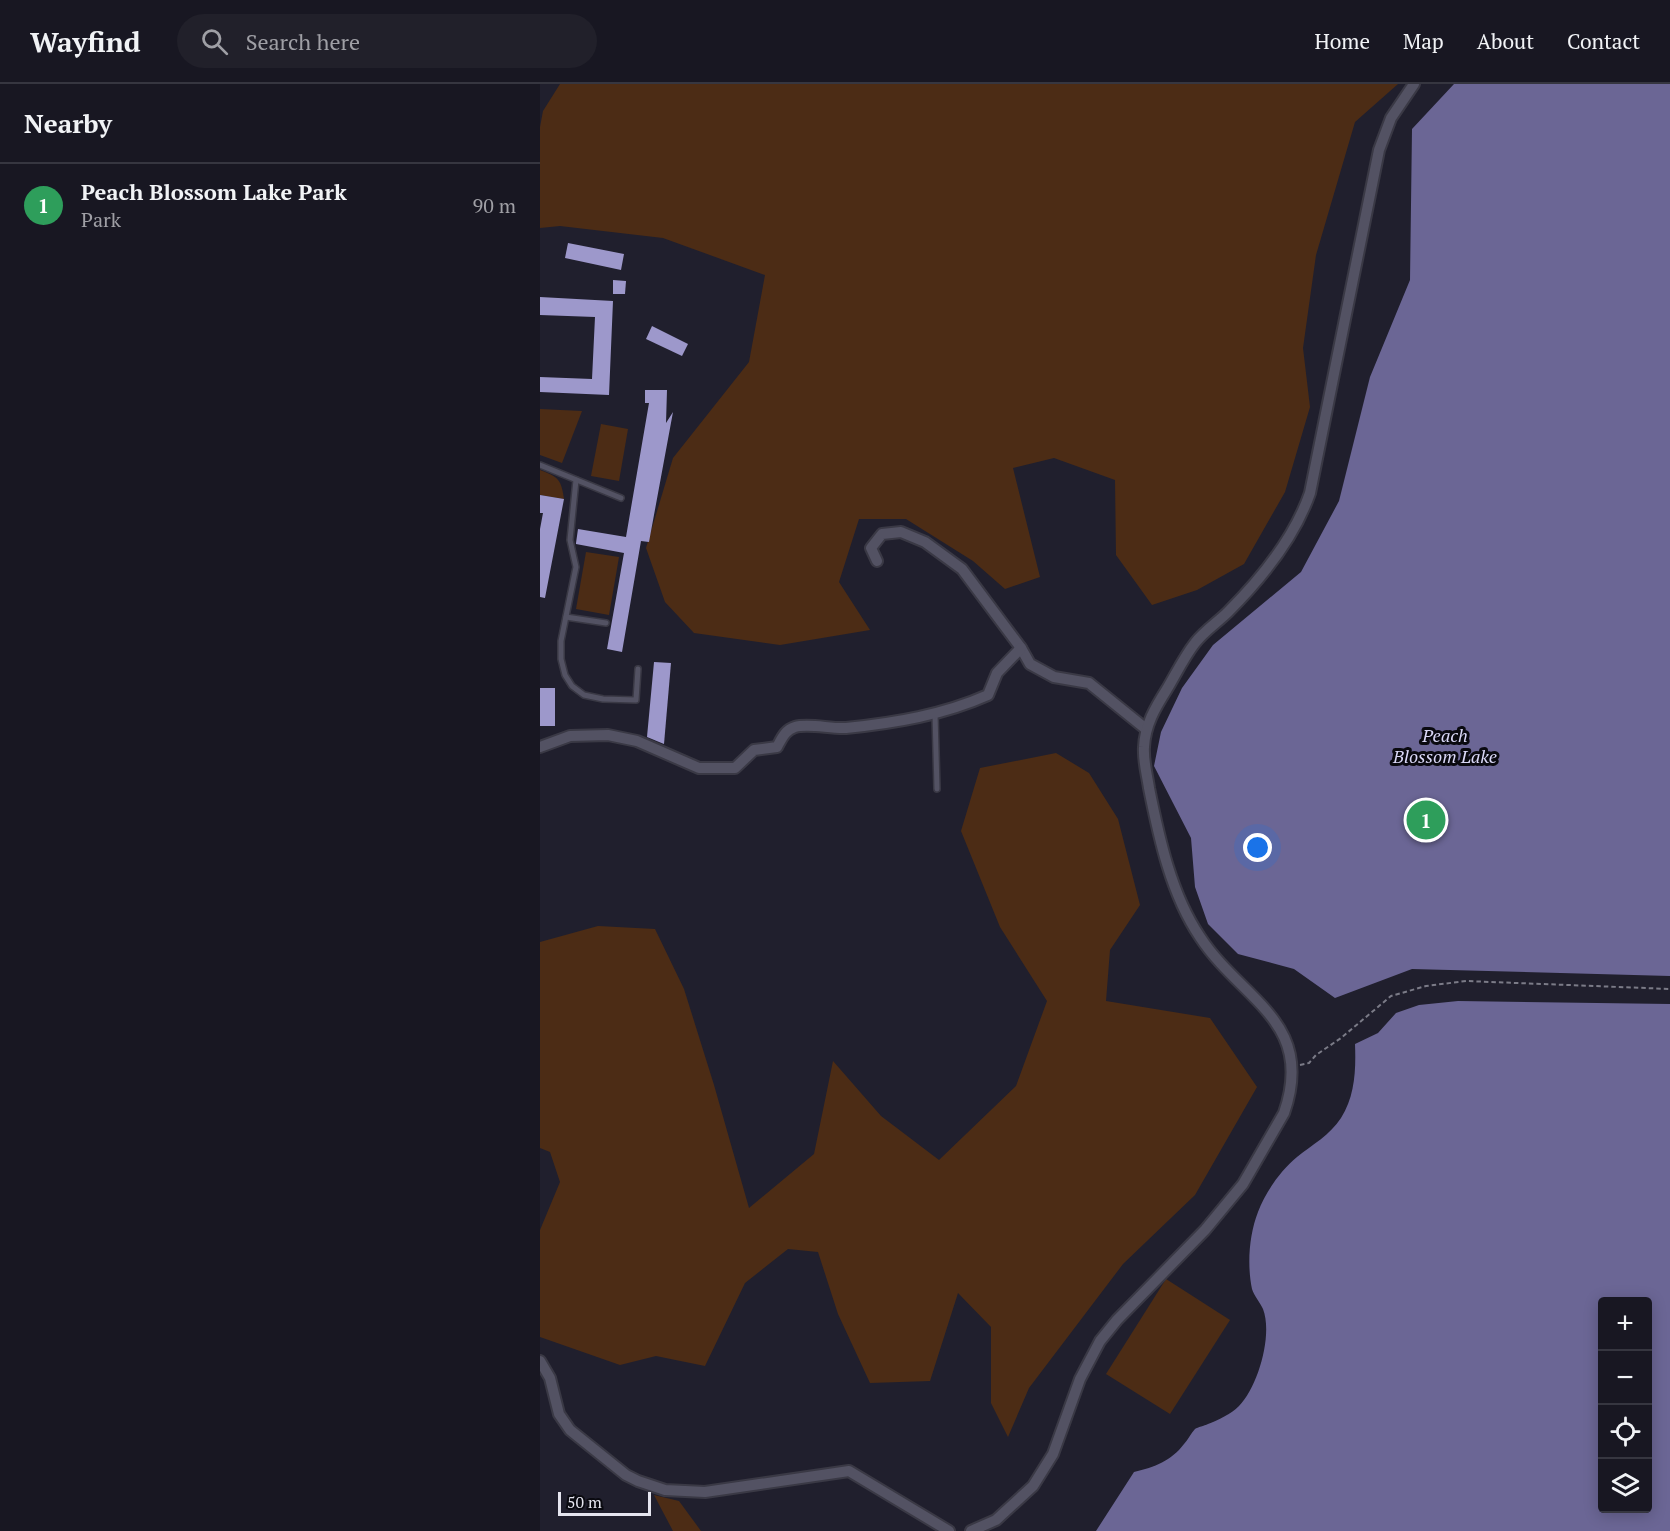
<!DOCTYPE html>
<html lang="en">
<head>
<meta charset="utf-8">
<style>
	:root { --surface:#181722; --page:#21202a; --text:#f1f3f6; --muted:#9f9fa5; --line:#363640; --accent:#db2777 }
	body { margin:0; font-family:"PT Serif",serif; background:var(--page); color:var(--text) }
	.controls { position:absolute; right:18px; bottom:18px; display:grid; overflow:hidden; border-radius:6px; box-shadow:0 3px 15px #0003 }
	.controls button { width:54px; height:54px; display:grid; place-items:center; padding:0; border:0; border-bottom:2px solid var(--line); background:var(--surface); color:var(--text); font:30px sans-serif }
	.scale { position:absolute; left:18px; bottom:15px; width:93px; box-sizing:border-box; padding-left:6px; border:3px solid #e5e5ef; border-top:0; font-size:16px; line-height:21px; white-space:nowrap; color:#e5e5ef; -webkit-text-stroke:4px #0a0a10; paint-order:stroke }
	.you { position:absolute; left:718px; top:764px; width:21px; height:21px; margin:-15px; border:4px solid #fff; border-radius:50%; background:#1a73e8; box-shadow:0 0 0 9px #1a73e833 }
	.badge { display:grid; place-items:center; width:39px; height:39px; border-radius:50%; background:var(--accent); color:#fff; font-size:20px; font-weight:700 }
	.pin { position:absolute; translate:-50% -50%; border:3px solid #fff; box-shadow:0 2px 6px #0006 }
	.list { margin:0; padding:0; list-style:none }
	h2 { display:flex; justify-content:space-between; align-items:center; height:78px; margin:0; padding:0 24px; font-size:26px }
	h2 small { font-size:20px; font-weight:400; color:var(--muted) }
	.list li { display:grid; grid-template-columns:39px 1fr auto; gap:18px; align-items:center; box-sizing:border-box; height:84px; padding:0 24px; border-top:2px solid var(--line) }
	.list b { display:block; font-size:22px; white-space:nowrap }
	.list p { margin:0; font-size:20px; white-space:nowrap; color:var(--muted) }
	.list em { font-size:20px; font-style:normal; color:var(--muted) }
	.icon { flex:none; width:33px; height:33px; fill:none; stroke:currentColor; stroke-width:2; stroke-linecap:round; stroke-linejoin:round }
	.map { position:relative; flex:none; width:1130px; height:1447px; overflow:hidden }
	header { display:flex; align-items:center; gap:36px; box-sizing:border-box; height:84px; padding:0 30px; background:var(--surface); border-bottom:2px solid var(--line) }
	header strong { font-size:28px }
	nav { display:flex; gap:33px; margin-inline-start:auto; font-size:21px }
	.search { width:420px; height:54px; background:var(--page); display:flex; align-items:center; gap:15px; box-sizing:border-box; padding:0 21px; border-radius:33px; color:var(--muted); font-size:22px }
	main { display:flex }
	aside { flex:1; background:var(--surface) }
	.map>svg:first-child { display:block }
</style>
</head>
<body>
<header>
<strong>Wayfind</strong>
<div class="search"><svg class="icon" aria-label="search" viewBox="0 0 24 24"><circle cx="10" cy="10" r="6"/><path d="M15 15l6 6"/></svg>Search here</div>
<nav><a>Home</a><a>Map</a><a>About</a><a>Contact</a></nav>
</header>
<main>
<aside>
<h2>Nearby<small></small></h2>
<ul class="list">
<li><span class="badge" style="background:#2e9e5b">1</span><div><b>Peach Blossom Lake Park</b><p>Park</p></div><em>90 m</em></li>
</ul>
</aside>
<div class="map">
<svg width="1130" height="1447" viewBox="0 0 1130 1447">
	<rect width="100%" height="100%" fill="#201f2d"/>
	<!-- green -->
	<g fill="#4c2c15">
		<polygon points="20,0 858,0 815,38 776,171 763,264 770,323 745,408 704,480 657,506 612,521 576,471 575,396 514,374 473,384 500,493 465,505 433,477 366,435 319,435 299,498 330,546 240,561 154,549 125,518 106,464 133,374 209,278 225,191 123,154 20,142 0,144 0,43 3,27"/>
		<polygon points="0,325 42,327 22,379 0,371"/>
		<polygon points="61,340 88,345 79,397 51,392"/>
		<path d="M 0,386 C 19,393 21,396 24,415 L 0,411 Z"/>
		<polygon points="46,468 79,473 69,531 36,525"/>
		<polygon points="516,669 549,689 578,735 600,821 570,866 566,917 670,934 717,1003 655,1111 583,1180 489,1304 468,1353 451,1319 451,1243 418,1209 390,1297 330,1299 298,1230 278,1168 248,1165 205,1199 165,1282 116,1272 80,1281 0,1253 0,1146 20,1098 10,1068 0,1064 0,858 58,842 115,845 144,905 174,1001 209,1124 274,1070 293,977 341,1032 399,1076 476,1002 507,917 460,843 421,747 440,684"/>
		<polygon points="626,1195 690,1236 630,1330 566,1290"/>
		<polygon points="114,1411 139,1417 161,1447 133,1447"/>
	</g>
	<!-- water -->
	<g fill="#6b6695" fill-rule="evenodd">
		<polygon points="914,0 1130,0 1130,892 872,885 795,914 754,885 698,870 668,840 655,803 651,754 614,682 621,648 642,604 673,561 761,488 799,417 830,293 870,196 872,45"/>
		<path d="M 918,917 L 1130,920 L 1130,1447 L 556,1447 L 594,1388 C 615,1383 631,1377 644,1360 C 648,1356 651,1349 655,1345 C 658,1343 664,1342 668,1340 C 678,1336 691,1330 699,1322 C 718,1303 733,1251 723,1225 C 720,1218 714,1212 712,1205 C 707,1181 709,1151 718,1128 C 725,1109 740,1087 757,1073 C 772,1061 790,1051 801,1034 C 815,1012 816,986 815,960 L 838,949 L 856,929 L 879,921 ZM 1062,1218 L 1108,1218 L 1108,1424 L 1062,1424 Z"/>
	</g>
	<!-- building -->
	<g fill="#9d98cb">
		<polygon points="28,159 84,170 81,186 25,174"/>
		<polygon points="73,196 86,197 85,210 73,210"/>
		<polygon points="0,213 73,217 69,311 0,308 0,293 52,295 55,233 0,231"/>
		<polygon points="112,242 148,260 142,272 106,255"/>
		<polygon points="105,306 127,306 126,339 133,328 109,458 101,457 82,568 67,565 84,469 36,460 36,459 38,445 86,453 109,319 105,319"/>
		<polygon points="0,411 24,415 5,514 0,513 0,445 3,429 0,429"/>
		<polygon points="114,578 131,579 124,660 107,653"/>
		<rect x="0" y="604" width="15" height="38"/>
	</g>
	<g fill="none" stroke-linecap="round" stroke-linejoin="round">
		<defs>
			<g id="lane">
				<polyline points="0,381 81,414"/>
				<polyline points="36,396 30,456 36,483 21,557 21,575 25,591 32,602 44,611 63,615 96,616 98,585"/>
				<polyline points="26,533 66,539"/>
				<polyline points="395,630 397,705"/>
			</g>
			<g id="street">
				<polyline points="337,477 331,464 342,450 361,448 385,458 422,485 481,564 490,580 514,593 549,599 606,645"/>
				<path d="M 0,663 L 30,652 L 68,651 L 97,657 L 159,684 L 195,684 L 214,666 L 237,663 C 242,654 245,646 255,643 C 268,639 291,645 306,644 C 355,639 403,631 448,611 L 457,589 L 481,564"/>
				<polyline points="0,1277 10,1294 19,1330 30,1346 86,1391 98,1397 125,1406 165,1408 309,1387 409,1447"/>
				<path d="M 431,1447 L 456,1436 L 493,1402 L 513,1370 L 540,1295 L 560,1257 L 577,1236 L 665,1146 L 703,1100 L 744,1029 C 776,937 701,916 660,853 C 631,810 619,754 609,704 C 607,690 603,677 604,663 C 605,641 615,624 627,605 C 636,590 644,573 655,559 C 664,547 678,538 688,528 C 722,494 754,455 770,409 L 839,66 L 851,34 L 874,0"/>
			</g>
		</defs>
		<!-- lane casing -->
		<use href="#lane" stroke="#3a3945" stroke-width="8"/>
		<!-- street casing -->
		<use href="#street" stroke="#3a3945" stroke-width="14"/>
		<!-- path -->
		<polyline stroke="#7b7b87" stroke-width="2" stroke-dasharray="4.5 3" stroke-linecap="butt" points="760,981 769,979 776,971 801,954 851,912 886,902 926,897 1130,905"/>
		<!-- lane -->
		<use href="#lane" stroke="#535263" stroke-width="5"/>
		<!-- street -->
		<use href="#street" stroke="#535263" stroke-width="10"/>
	</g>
	<g text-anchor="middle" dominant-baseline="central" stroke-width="6" stroke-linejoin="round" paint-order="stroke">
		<!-- water labels -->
		<g font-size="18" font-style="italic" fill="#dad8f7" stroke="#0a0a10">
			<text x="905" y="651">Peach<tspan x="905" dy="21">Blossom Lake</tspan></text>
		</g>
	</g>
</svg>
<div class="controls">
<button>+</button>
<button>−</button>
<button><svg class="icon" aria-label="locate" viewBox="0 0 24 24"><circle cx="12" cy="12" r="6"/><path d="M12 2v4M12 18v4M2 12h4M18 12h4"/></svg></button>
<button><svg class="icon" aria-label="layers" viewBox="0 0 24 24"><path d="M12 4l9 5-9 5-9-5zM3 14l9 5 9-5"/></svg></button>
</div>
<div class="scale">50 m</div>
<div class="you"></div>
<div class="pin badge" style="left:886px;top:736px;background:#2e9e5b">1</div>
</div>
</main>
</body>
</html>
